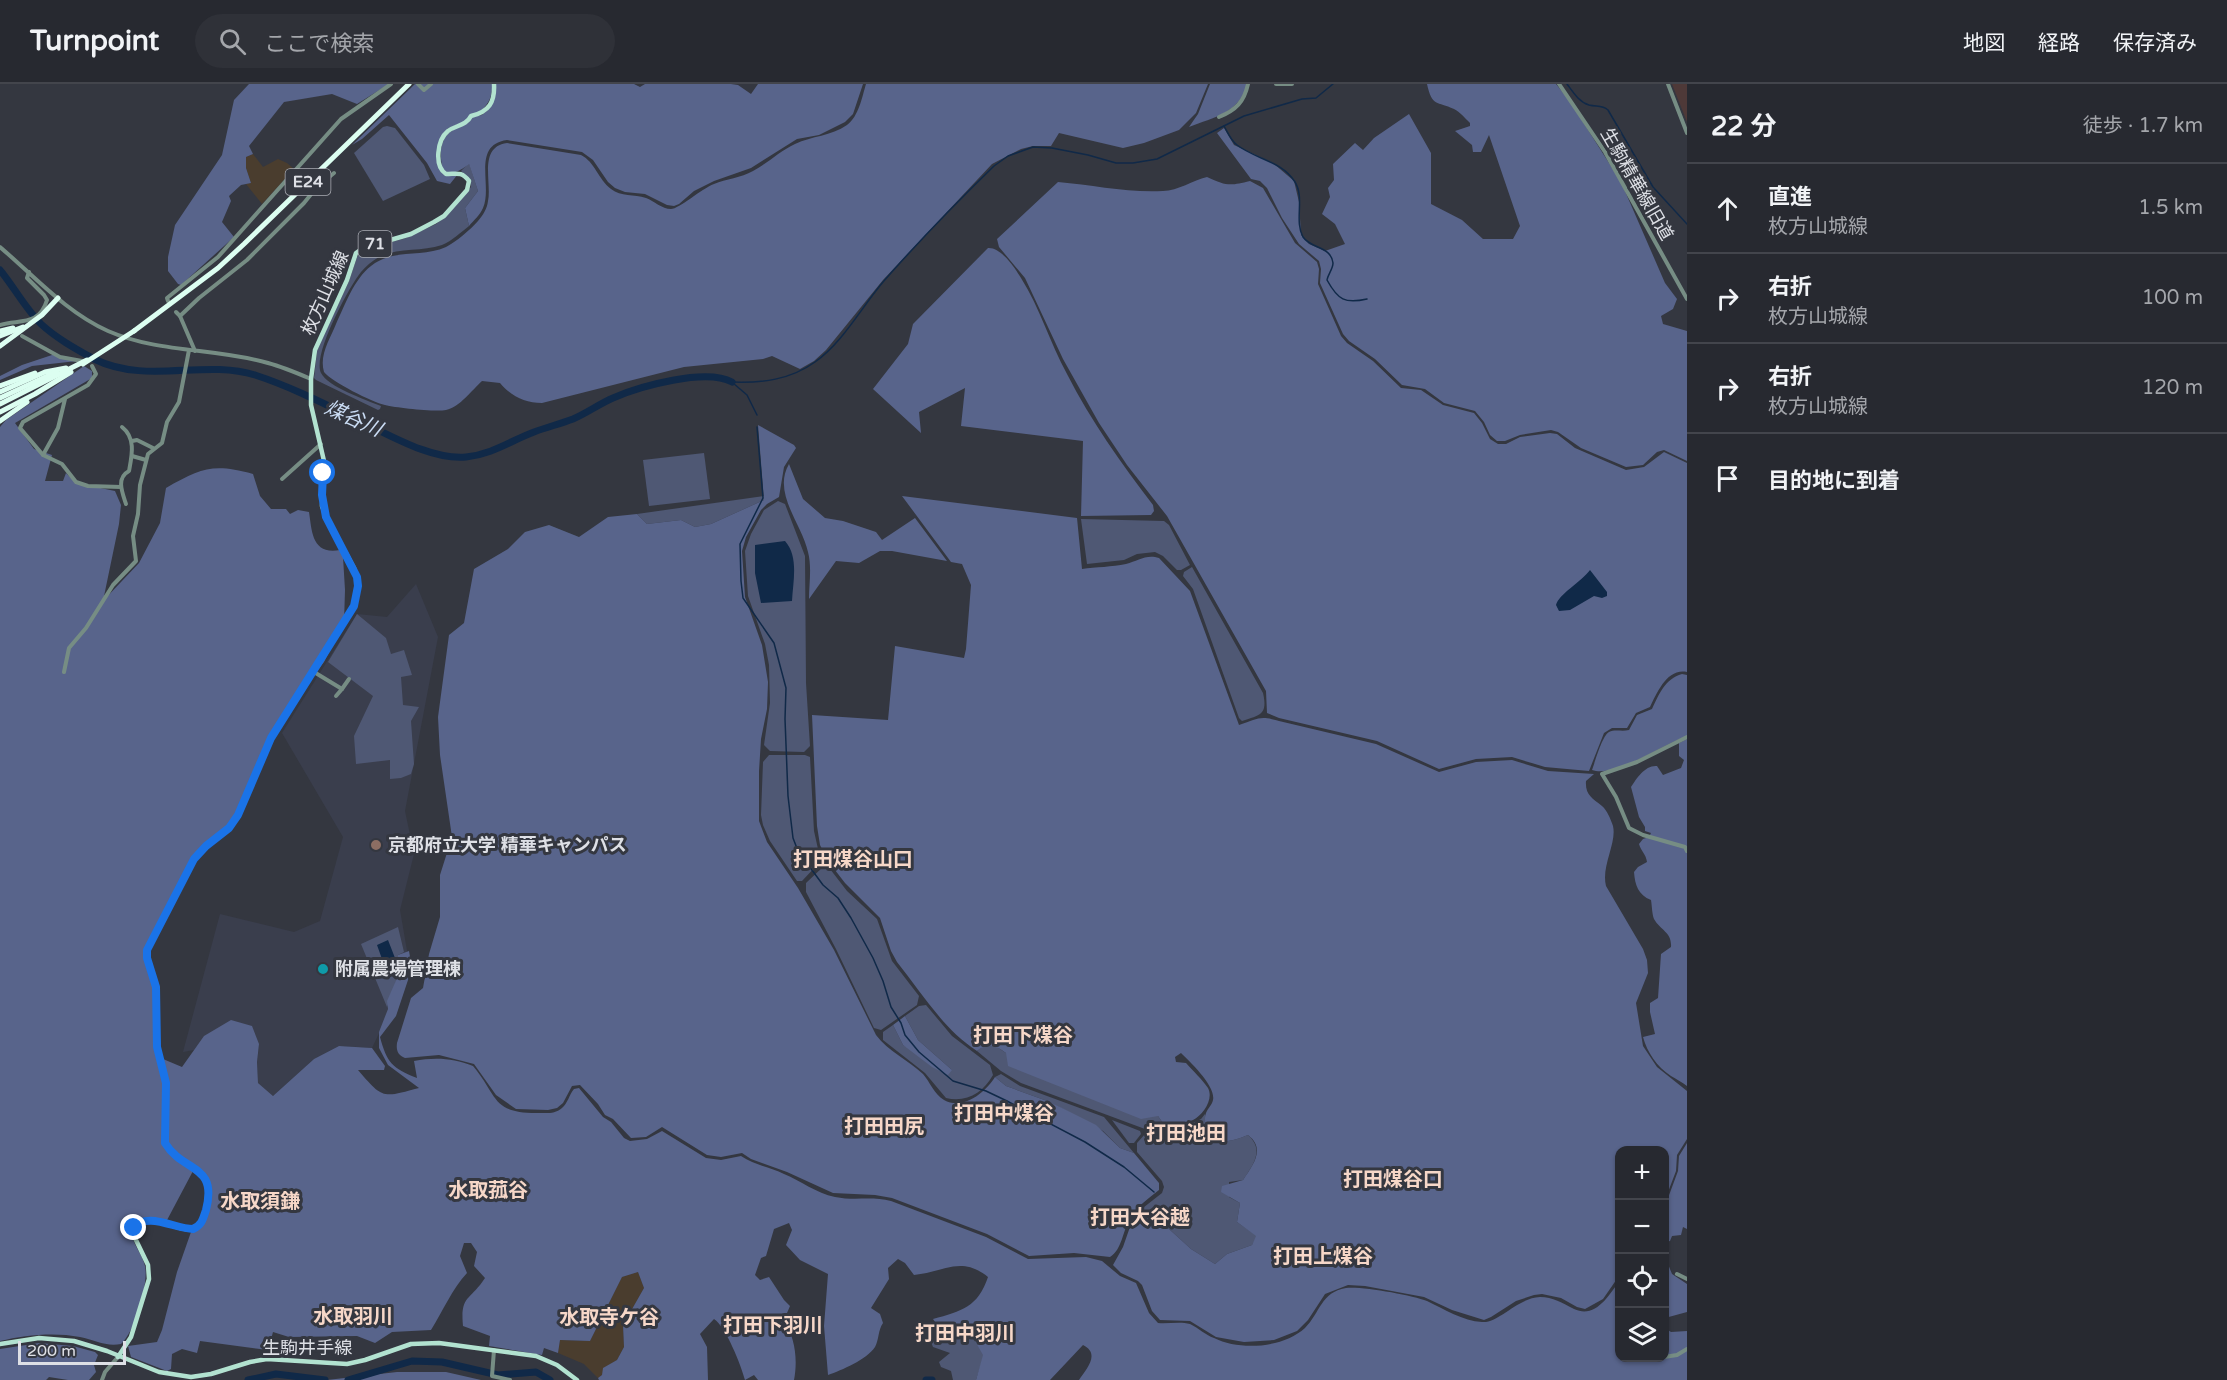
<!DOCTYPE html>
<html lang="ja">
<head>
<meta charset="utf-8">
<style>
	:root { --surface:#272930; --page:#2f3138; --text:#f1f3f6; --muted:#a4a6ab; --line:#43454c }
	body { margin:0; font-family:"Varela Round","Noto Sans JP",sans-serif; background:var(--page); color:var(--text) }
	.controls { position:absolute; right:18px; bottom:18px; display:grid; overflow:hidden; border-radius:12px; box-shadow:0 2px 4px #0004 }
	.controls button { width:54px; height:54px; display:grid; place-items:center; padding:0; border:0; border-bottom:2px solid var(--line); background:var(--surface); color:var(--text); font:30px sans-serif }
	.scale { position:absolute; left:18px; bottom:15px; width:108px; box-sizing:border-box; padding-left:6px; border:3px solid #dee0e6; border-top:0; font-size:16px; line-height:21px; white-space:nowrap; color:#dee0e6; -webkit-text-stroke:4px #343740; paint-order:stroke }
	.stop { position:absolute; width:18px; height:18px; margin:-14px; border:4px solid #1a73e8; border-radius:50%; background:#fff }
	.stop.end { background:#1a73e8; border-color:#fff; box-shadow:0 2px 6px #0008 }
	.list { margin:0; padding:0; list-style:none }
	h2 { display:flex; justify-content:space-between; align-items:center; height:78px; margin:0; padding:0 24px; font-size:26px }
	h2 small { font-size:20px; font-weight:400; color:var(--muted) }
	.list li { display:grid; grid-template-columns:39px 1fr auto; gap:18px; align-items:center; box-sizing:border-box; height:90px; padding:0 24px; border-top:2px solid var(--line) }
	.list b { display:block; font-size:22px; white-space:nowrap }
	.list p { margin:0; font-size:20px; white-space:nowrap; color:var(--muted) }
	.list em { font-size:20px; font-style:normal; color:var(--muted) }
	.icon { flex:none; width:33px; height:33px; fill:none; stroke:currentColor; stroke-width:2; stroke-linecap:round; stroke-linejoin:round }
	.map { position:relative; flex:none; width:1687px; height:1296px; overflow:hidden }
	header { display:flex; align-items:center; gap:36px; box-sizing:border-box; height:84px; padding:0 30px; background:var(--surface); border-bottom:2px solid var(--line) }
	header strong { font-size:28px }
	nav { display:flex; gap:33px; margin-inline-start:auto; font-size:21px }
	.search { width:420px; height:54px; background:var(--page); display:flex; align-items:center; gap:15px; box-sizing:border-box; padding:0 21px; border-radius:33px; color:var(--muted); font-size:22px }
	main { display:flex }
	aside { flex:1; background:var(--surface) }
	.map>svg:first-child { display:block }
</style>
</head>
<body>
<header>
<strong>Turnpoint</strong>
<div class="search"><svg class="icon" aria-label="search" viewBox="0 0 24 24"><circle cx="10" cy="10" r="6"/><path d="M15 15l6 6"/></svg>ここで検索</div>
<nav><a>地図</a><a>経路</a><a>保存済み</a></nav>
</header>
<main>
<div class="map">
<svg width="1687" height="1296" viewBox="0 0 1687 1296">
	<rect width="100%" height="100%" fill="#343740"/>
	<!-- commercial -->
	<polygon fill="#4e3938" points="1672,0 1687,0 1687,38"/>
	<!-- industrial -->
	<g fill="#4a3d2e">
		<polygon points="253,70 263,83 278,75 287,79 294,85 262,120 246,100 251,99 246,84 246,73"/>
		<polygon points="638,1188 644,1204 623,1241 624,1263 617,1276 604,1284 602,1291 598,1294 584,1280 558,1269 560,1256 590,1257 622,1193"/>
	</g>
	<!-- built -->
	<polygon fill="#3a3e4d" points="416,500 438,553 405,727 414,770 400,826 410,884 372,964 339,962 314,975 273,1012 258,999 257,978 259,961 199,960 194,966 183,968 220,830 294,848 320,837 343,753 282,649 357,530 387,533"/>
	<!-- green -->
	<g fill="#4f5874">
		<polygon points="387,42 395,44 424,81 430,95 383,117 354,69 383,43"/>
		<path d="M 469,79 L 478,107 L 465,124 L 469,142 C 461,148 452,157 442,161 C 422,168 399,163 379,173 C 372,177 366,182 361,188 C 349,203 312,271 321,289 C 328,303 366,316 381,322 L 380,325 L 378,326 L 316,296 L 314,294 L 317,267 L 321,257 L 349,197 L 357,173 L 364,166 L 406,154 L 436,140 L 445,133 L 471,103 L 470,96 L 461,87 Z"/>
		<polygon points="704,369 710,415 649,422 643,376"/>
		<polygon points="764,412 764,416 711,440 695,443 681,436 647,440 637,430"/>
		<polygon points="778,417 785,420 805,472 806,599 810,662 804,668 770,667 764,661 770,619 769,581 765,560 748,512 745,467 751,450 764,426"/>
		<polygon points="1081,435 1164,437 1169,441 1190,481 1181,486 1177,486 1163,472 1155,468 1137,470 1124,476 1087,480"/>
		<path d="M 1192,483 L 1263,609 C 1268,631 1260,631 1242,637 L 1239,634 L 1193,505 L 1183,492 L 1184,488 Z"/>
		<polygon points="357,530 386,554 391,570 404,566 412,591 401,593 403,621 419,623 411,637 414,680 411,690 401,694 390,695 390,676 356,680 354,652 373,612 328,578"/>
		<polygon points="769,671 805,671 810,673 814,747 820,774 818,780 802,797 797,797 770,757 763,741 761,731 763,678"/>
		<polygon points="825,781 830,785 847,807 877,835 892,877 919,912 917,921 881,946 874,944 836,865 806,808 806,799"/>
		<polygon points="398,843 404,868 398,871 398,875 396,875 398,892 387,923 361,860"/>
		<path d="M 926,921 L 952,952 L 990,981 L 993,991 C 983,1009 966,1019 946,1014 L 925,989 L 883,956 L 883,948 L 893,941 L 903,961 L 952,986 L 918,956 L 905,932 L 919,922 Z"/>
		<polygon points="994,961 1006,969 1158,1032 1165,1042 1192,1036 1168,1047 1145,1045 1021,999 1001,987 977,967 982,963"/>
		<polygon points="1001,990 1020,1002 1104,1033 1134,1069 1120,1064 1103,1047 1050,1018 1006,1002 995,993"/>
		<path d="M 1205,1030 L 1206,1044 L 1209,1053 C 1224,1060 1233,1057 1248,1051 C 1265,1066 1253,1081 1243,1096 L 1229,1098 L 1229,1113 L 1240,1119 L 1237,1138 L 1257,1152 L 1252,1161 L 1227,1170 L 1215,1180 L 1191,1165 L 1169,1145 L 1154,1140 L 1139,1127 L 1162,1109 L 1164,1103 L 1162,1097 L 1137,1068 L 1137,1059 L 1146,1049 L 1172,1049 L 1201,1035 Z"/>
		<polygon points="1112,1036 1140,1047 1141,1050 1134,1059 1129,1059"/>
		<polygon points="939,1243 946,1254 971,1249 984,1271 976,1296 953,1296 951,1287 941,1283 939,1278 950,1269 933,1263 929,1253"/>
	</g>
	<!-- forest -->
	<g fill="#58648b">
		<polygon points="249,0 389,0 357,20 332,10 284,18 249,62 253,70 246,73 246,84 251,99 241,101 229,112 231,117 222,138 234,153 181,201 178,200 168,187 168,173 175,141 222,71 234,16"/>
		<path d="M 415,0 L 492,0 C 494,27 468,36 447,45 C 442,61 429,80 446,92 L 458,90 L 450,100 L 437,97 L 427,79 L 389,31 L 362,55 L 352,61 Z"/>
		<path d="M 495,0 L 634,0 L 640,3 L 645,0 L 731,0 L 738,1 L 751,10 L 758,0 L 863,0 L 853,30 L 845,38 L 819,51 L 797,55 L 751,84 L 714,97 L 694,107 L 679,120 L 674,122 L 667,121 L 645,110 L 625,108 L 615,104 L 608,98 L 593,76 L 582,68 L 507,56 C 471,61 493,102 483,124 C 480,131 474,136 469,142 L 465,124 L 478,107 L 469,80 C 461,86 453,92 443,87 C 439,69 439,52 457,44 C 464,41 469,40 472,33 L 482,31 L 488,26 Z"/>
		<path d="M 866,0 L 1208,0 L 1196,29 L 1179,46 L 1144,59 L 1123,64 L 1059,49 L 1051,62 L 1033,62 L 1021,65 L 992,80 L 883,196 L 826,266 L 814,277 L 800,285 L 772,272 L 763,275 L 684,283 L 542,319 C 525,319 511,312 500,299 L 482,297 C 472,306 460,323 446,326 C 435,328 397,324 385,321 C 372,318 332,298 324,288 C 319,271 330,255 336,240 C 345,221 354,195 371,182 C 393,164 422,174 446,163 C 456,158 470,146 478,137 C 483,131 487,125 488,117 C 492,98 478,63 507,59 L 581,71 C 595,78 598,95 611,105 C 621,113 634,110 646,114 C 654,117 662,125 671,125 C 679,125 701,105 714,100 C 726,95 741,94 753,87 C 768,79 780,67 795,60 C 812,52 831,52 847,41 C 859,32 862,13 866,0 Z"/>
		<path d="M 1210,0 L 1247,0 C 1240,29 1214,33 1189,43 L 1198,30 Z"/>
		<path d="M 1427,0 L 1556,0 L 1569,16 L 1621,98 L 1665,199 L 1677,215 L 1673,225 L 1661,232 L 1663,240 L 1687,247 L 1687,377 L 1664,366 L 1657,368 L 1643,381 L 1626,383 L 1581,364 L 1558,348 L 1551,346 L 1520,351 L 1505,357 L 1497,357 L 1490,351 L 1484,338 L 1475,327 L 1444,319 L 1425,305 L 1402,301 L 1375,275 L 1349,257 L 1343,250 L 1320,199 L 1321,185 L 1319,177 L 1299,160 L 1282,134 L 1267,104 L 1260,97 L 1251,95 L 1217,49 L 1224,44 L 1234,61 L 1273,79 L 1294,97 L 1299,118 L 1301,151 L 1309,160 L 1325,167 L 1345,160 L 1335,140 L 1322,130 L 1330,113 L 1328,104 L 1334,96 L 1333,80 L 1355,59 L 1363,66 L 1374,54 L 1409,30 L 1431,69 L 1431,120 L 1462,136 L 1483,155 L 1513,155 L 1520,142 L 1489,51 L 1481,68 L 1473,68 L 1472,61 L 1455,47 L 1470,42 L 1470,39 C 1465,34 1460,28 1454,25 C 1437,17 1432,23 1427,0 Z"/>
		<path d="M 1207,93 C 1226,102 1230,102 1250,97 L 1263,104 L 1295,159 L 1317,178 L 1319,185 L 1318,200 L 1341,252 L 1347,259 L 1373,277 L 1401,304 L 1421,306 L 1443,321 L 1474,329 L 1482,339 L 1490,355 L 1498,360 L 1506,360 L 1520,353 L 1550,349 L 1557,350 L 1575,364 L 1626,386 L 1644,383 L 1664,368 L 1687,379 L 1687,588 C 1667,584 1657,609 1650,623 L 1636,629 L 1627,644 L 1612,644 L 1604,649 L 1589,687 L 1545,683 L 1512,673 L 1476,675 L 1439,685 L 1377,657 L 1279,634 L 1267,629 L 1266,607 L 1167,432 L 1127,381 L 1099,339 L 1063,275 L 1025,194 L 999,163 L 997,155 L 1058,98 C 1093,101 1128,109 1163,107 C 1178,107 1193,96 1207,93 Z"/>
		<path d="M 988,164 C 1001,163 1015,184 1021,194 C 1040,224 1050,259 1067,290 C 1091,337 1121,379 1153,421 L 1154,427 L 1151,431 L 1081,432 L 1083,357 L 961,342 L 965,304 L 919,328 L 921,349 L 873,305 L 908,260 L 913,240 Z"/>
		<polygon points="55,270 77,277 32,282 0,296 0,292 22,281"/>
		<path d="M 84,282 L 92,287 L 92,294 L 15,339 L 34,365 L 52,371 L 45,397 L 63,397 L 66,389 L 76,399 L 115,407 L 121,421 L 119,440 L 103,517 L 139,479 L 160,439 L 166,404 C 201,384 213,379 253,390 L 260,412 L 271,425 L 286,425 L 290,430 L 298,426 L 309,428 C 312,448 312,471 340,466 L 343,473 L 345,506 L 344,538 L 324,578 L 290,623 L 257,682 L 236,730 L 225,745 L 208,757 L 193,774 L 145,864 L 145,876 L 155,907 L 155,962 L 164,999 L 163,1059 L 165,1064 L 193,1087 L 166,1138 C 154,1135 142,1131 132,1143 C 129,1157 142,1168 145,1182 C 149,1199 135,1248 121,1260 C 106,1263 95,1256 80,1253 C 54,1248 25,1251 0,1257 L 0,343 L 6,336 Z"/>
		<path d="M 758,341 L 794,361 L 796,364 L 784,383 L 779,413 L 767,420 L 761,426 L 746,453 L 742,467 L 745,513 L 762,561 L 768,598 L 767,625 L 761,655 L 759,687 L 759,737 L 767,758 L 798,804 L 834,866 L 876,951 C 888,967 908,976 923,990 C 930,998 934,1010 944,1016 C 963,1027 986,1008 995,993 L 1006,1002 L 1050,1018 L 1096,1041 L 1120,1064 L 1134,1069 L 1159,1099 L 1159,1106 C 1148,1115 1137,1122 1130,1134 C 1123,1146 1122,1166 1110,1173 L 1074,1169 L 1029,1172 L 987,1150 L 892,1114 L 875,1111 L 833,1109 L 787,1088 L 751,1075 L 742,1069 L 721,1073 L 707,1071 L 662,1043 L 646,1053 L 631,1054 L 613,1035 L 605,1031 L 598,1020 L 580,1001 L 572,1002 L 563,1019 L 557,1024 L 548,1026 L 516,1025 L 496,1011 L 474,980 L 439,971 L 405,974 C 398,971 396,967 397,959 L 411,914 L 423,904 L 429,870 L 440,833 L 440,791 L 452,753 L 440,671 L 438,633 L 449,551 L 464,539 L 474,485 L 508,465 L 525,448 L 549,441 L 579,453 L 608,433 L 637,430 L 647,440 L 681,436 L 695,443 L 711,440 L 764,416 Z"/>
		<path d="M 789,380 L 803,415 L 825,434 L 843,437 L 876,448 L 882,456 L 915,434 L 947,477 L 892,467 L 880,467 L 859,479 L 836,477 L 809,515 C 809,500 812,483 808,468 C 802,440 772,409 789,380 Z"/>
		<path d="M 902,412 L 1077,434 L 1082,485 C 1096,483 1112,483 1126,480 C 1138,477 1146,470 1159,474 L 1190,507 L 1239,641 C 1258,635 1259,631 1279,637 L 1376,660 L 1439,688 L 1476,678 L 1512,676 L 1548,687 L 1594,690 L 1586,697 C 1585,711 1592,714 1602,722 C 1607,726 1611,736 1613,742 C 1617,759 1601,782 1606,802 L 1643,865 L 1647,876 L 1648,889 L 1636,919 L 1643,962 L 1657,983 L 1687,1007 L 1687,1055 L 1677,1071 L 1676,1087 L 1665,1116 L 1664,1066 L 1620,1066 L 1619,1192 L 1603,1215 L 1585,1225 L 1577,1223 L 1561,1214 L 1542,1210 L 1534,1211 L 1516,1217 L 1491,1233 L 1484,1236 L 1452,1226 L 1424,1213 L 1365,1202 L 1348,1201 L 1325,1210 L 1308,1236 L 1297,1247 L 1274,1256 L 1244,1258 L 1216,1253 L 1190,1237 L 1160,1236 L 1152,1227 L 1142,1201 L 1138,1197 L 1121,1189 L 1113,1181 L 1123,1163 L 1131,1140 L 1139,1127 L 1154,1140 L 1169,1145 L 1191,1165 L 1215,1180 L 1227,1170 L 1252,1161 L 1256,1152 L 1237,1138 L 1240,1119 L 1221,1108 L 1222,1102 L 1243,1096 C 1253,1081 1266,1065 1248,1051 C 1233,1057 1224,1060 1210,1053 C 1207,1046 1203,1036 1206,1029 C 1208,1024 1212,1021 1213,1016 C 1216,1002 1190,978 1181,969 L 1175,973 L 1176,978 L 1186,979 C 1193,987 1202,995 1208,1004 C 1214,1015 1203,1031 1193,1036 C 1185,1039 1174,1040 1165,1042 L 1158,1032 L 1141,1035 L 1008,982 L 1006,969 C 996,962 988,958 977,967 C 943,945 922,909 897,878 L 891,867 L 880,834 L 845,799 L 828,777 L 820,761 L 817,742 L 812,631 L 888,636 L 895,562 L 964,574 L 966,565 L 971,501 L 962,480 L 951,478 Z"/>
		<path d="M 1682,590 L 1687,591 L 1687,652 C 1663,660 1616,694 1592,686 C 1595,678 1602,652 1609,648 C 1615,645 1622,648 1629,646 L 1637,631 L 1652,625 C 1659,610 1665,595 1682,590 Z"/>
		<path d="M 1687,655 L 1687,1002 C 1682,998 1676,995 1671,992 C 1657,983 1647,968 1643,953 L 1655,950 L 1650,928 L 1650,919 L 1658,914 L 1661,870 L 1671,863 C 1672,848 1661,847 1654,835 C 1652,830 1652,822 1651,816 C 1638,811 1635,801 1634,788 L 1638,783 L 1647,778 C 1646,770 1641,767 1639,760 L 1643,755 L 1649,753 L 1651,749 L 1645,747 L 1645,743 L 1639,733 L 1631,703 C 1637,694 1645,681 1657,682 L 1663,691 L 1681,684 L 1684,676 L 1679,672 L 1679,659 Z"/>
		<path d="M 409,867 L 412,884 L 396,932 L 380,953 C 387,979 392,984 417,994 L 414,977 C 435,973 453,974 473,982 C 499,1013 491,1030 540,1029 C 548,1029 555,1030 562,1024 C 568,1019 569,1011 574,1005 L 579,1004 L 603,1033 L 611,1038 L 624,1054 L 630,1057 L 647,1055 L 662,1047 L 706,1074 L 721,1076 L 741,1072 C 754,1081 770,1083 784,1090 C 801,1097 816,1109 835,1113 C 854,1117 872,1112 891,1117 L 986,1153 L 1028,1175 L 1086,1173 L 1102,1177 L 1120,1192 L 1136,1199 L 1149,1229 L 1158,1239 C 1169,1240 1180,1237 1190,1240 C 1199,1244 1205,1251 1214,1254 C 1240,1267 1283,1264 1305,1244 C 1320,1229 1321,1208 1346,1204 C 1361,1202 1412,1211 1427,1217 C 1444,1225 1463,1237 1482,1238 C 1498,1240 1517,1214 1540,1213 C 1553,1213 1562,1219 1574,1225 C 1595,1235 1609,1212 1619,1197 L 1620,1274 L 1664,1274 L 1665,1244 L 1671,1248 L 1687,1247 L 1687,1296 L 1079,1296 C 1086,1285 1101,1270 1083,1261 L 1050,1296 L 976,1296 L 983,1271 L 971,1250 L 946,1254 L 933,1235 C 962,1227 978,1223 988,1193 C 961,1171 944,1188 914,1191 L 905,1179 L 898,1175 L 888,1184 L 889,1195 L 871,1224 L 880,1230 L 883,1239 C 878,1246 879,1256 875,1263 C 866,1276 842,1286 828,1291 L 824,1242 L 828,1190 L 800,1176 L 786,1161 L 792,1146 L 789,1139 L 774,1145 L 766,1172 L 761,1174 L 755,1191 L 760,1196 L 769,1193 L 784,1216 L 790,1222 L 784,1236 C 795,1254 798,1275 794,1296 L 758,1296 L 754,1291 L 745,1296 C 741,1281 726,1243 714,1235 L 700,1250 L 707,1263 L 708,1296 L 599,1296 L 598,1294 L 602,1291 L 603,1284 L 617,1276 L 624,1263 L 623,1241 L 644,1204 L 638,1188 L 622,1193 L 590,1257 L 560,1256 L 558,1269 L 544,1264 L 542,1271 L 489,1262 L 490,1252 L 463,1242 C 460,1211 470,1217 485,1194 L 474,1182 L 477,1168 L 471,1159 L 464,1159 L 460,1172 L 467,1189 C 452,1205 443,1227 431,1246 L 392,1248 L 375,1259 L 357,1252 L 289,1253 L 273,1248 L 268,1266 L 200,1257 L 197,1269 L 182,1265 L 172,1270 L 171,1285 L 167,1287 L 131,1273 L 128,1262 L 157,1258 L 162,1246 L 177,1188 L 191,1148 C 203,1146 205,1139 208,1129 C 220,1085 192,1085 167,1060 L 169,998 L 163,975 L 182,983 L 204,952 L 231,936 L 252,942 L 259,960 L 257,978 L 258,999 L 273,1012 L 314,975 L 339,962 L 372,964 L 385,982 L 384,986 L 358,986 C 383,1015 382,1014 419,1004 L 388,981 L 379,964 L 379,948 L 388,925 L 387,917 L 398,892 L 395,874 L 398,875 L 398,871 Z"/>
		<polygon points="905,932 918,956 952,986 948,991 932,983 903,961 893,941"/>
		<polygon points="1687,1059 1687,1145 1683,1143 1681,1151 1672,1152 1670,1157 1666,1158 1665,1167 1665,1122 1678,1087 1679,1072"/>
		<polygon points="1664,1170 1672,1190 1687,1200 1687,1228 1665,1234"/>
		<polygon points="39,1259 73,1262 95,1268 98,1271 94,1281 96,1288 89,1296 68,1296 49,1293 46,1296 0,1296 0,1265"/>
		<polygon points="397,1288 446,1288 481,1296 327,1296"/>
	</g>
	<!-- water -->
	<g fill="#102948">
		<path d="M 785,457 C 799,473 793,497 792,517 L 761,519 L 755,489 L 755,461 Z"/>
		<path d="M 1590,486 L 1607,508 L 1607,512 L 1602,514 L 1594,512 L 1570,526 L 1559,527 L 1556,521 C 1559,510 1581,498 1590,486 Z"/>
		<polygon points="388,856 395,874 374,881 382,875 377,861"/>
	</g>
	<g fill="none" stroke-linecap="round" stroke-linejoin="round">
		<!-- stream -->
		<g stroke="#102948" stroke-width="1.5">
			<path d="M 1567,0 C 1573,8 1579,18 1589,21 C 1597,23 1602,21 1608,26 L 1653,103 L 1687,140"/>
			<path d="M 1224,42 C 1228,49 1231,57 1237,61 C 1255,75 1282,77 1295,98 C 1305,114 1294,137 1303,153 C 1311,165 1331,162 1333,179 C 1333,185 1328,190 1327,196 C 1338,216 1345,220 1367,215"/>
			<path d="M 732,298 C 762,299 790,296 815,278 C 843,258 861,224 883,198 C 918,158 956,119 994,82 L 1008,72 L 1033,63 L 1052,64 L 1088,71 L 1116,79 L 1133,79 L 1157,75 L 1244,32 L 1302,15 L 1316,14 L 1333,0"/>
			<polyline points="733,299 747,311 757,331"/>
			<polyline points="757,343 763,414 740,460 741,497 743,514 774,559 786,604 785,635 788,712 793,754 798,767 823,801 838,814 851,834 873,874 883,897 891,923 901,939 905,951 919,968 953,997 986,1007 1007,1017 1085,1058 1124,1083 1154,1108"/>
		</g>
		<!-- river -->
		<g stroke="#102948" stroke-width="7">
			<path d="M 0,186 C 14,203 25,224 41,240 C 56,254 76,265 94,275 C 147,301 203,275 255,291 C 292,303 329,322 364,339 C 393,353 433,376 466,373 C 493,370 510,357 534,348 C 547,343 560,340 573,335 C 587,329 599,320 613,314 C 640,302 706,284 732,298"/>
			<polyline points="248,1296 276,1290 325,1296"/>
			<polyline points="348,1296 412,1277 442,1278 498,1291 536,1288 550,1296"/>
			<polyline points="926,1296 932,1296"/>
		</g>
		<!-- minor -->
		<g stroke="#768d84" stroke-width="4">
			<polyline points="418,0 424,6 431,0"/>
			<polyline points="1276,0 1292,0"/>
			<polyline points="1559,0 1605,68 1687,215"/>
			<polyline points="1668,0 1687,49"/>
			<path d="M 1219,33 C 1236,26 1244,18 1248,0"/>
			<path d="M 0,163 C 34,192 67,229 108,247 C 158,269 216,264 268,279 C 283,283 297,289 311,295"/>
			<polyline points="168,217 167,214 218,173 341,35 391,0"/>
			<polyline points="176,228 180,232 195,267"/>
			<polyline points="180,232 199,214 247,176 304,119 316,104 334,89"/>
			<path d="M 0,241 C 18,235 39,243 47,216 L 44,211 L 27,194 L 29,188"/>
			<polyline points="22,252 60,273 82,277"/>
			<polyline points="92,282 96,290 88,301 23,338 20,344 43,371 62,380 76,398 88,402 121,403"/>
			<path d="M 122,343 C 136,354 132,371 129,387 C 116,394 122,408 126,420"/>
			<polyline points="132,357 137,356 153,364"/>
			<polyline points="43,371 58,344 65,315"/>
			<polyline points="132,372 146,376"/>
			<polyline points="282,395 321,360"/>
			<polyline points="64,588 69,564 86,544 113,501 136,477 133,452 138,430 140,401 148,370 162,359 167,338 179,318 189,266"/>
			<polyline points="314,588 342,605 336,612"/>
			<polyline points="342,605 349,595"/>
			<polyline points="1687,653 1637,678 1602,690 1616,713 1629,744 1643,751 1685,763 1687,767"/>
			<polyline points="1677,1190 1687,1195"/>
			<polyline points="494,1266 492,1292 510,1296"/>
			<polyline points="1664,1273 1677,1271 1687,1265"/>
			<polyline points="102,1296 105,1288 118,1273"/>
		</g>
		<!-- major -->
		<g stroke="#b2e2d0" stroke-width="4.5">
			<polyline points="0,1260 39,1254 74,1257 107,1267 159,1288 191,1293 211,1290 250,1278 267,1275 347,1280 365,1276 411,1260 439,1259 536,1272 557,1281 577,1296"/>
			<path d="M 118,1273 L 131,1253 L 149,1195 L 148,1181 L 135,1154 L 134,1144 C 151,1122 185,1157 200,1141 C 205,1136 206,1126 207,1119 C 216,1083 180,1083 165,1059 L 166,999 L 157,963 L 156,903 L 147,874 L 147,864 L 194,775 L 206,762 L 229,744 L 238,731 L 271,654 L 348,533 L 354,522 L 358,502 L 354,484 L 326,433 L 322,422 L 324,377 L 311,321 L 311,295 L 315,266 L 347,196 L 356,169 L 363,164 L 411,150 L 434,138 L 444,132 L 467,106 L 469,97 C 461,87 457,90 446,90 C 434,82 437,56 448,47 C 456,41 466,42 471,32 C 489,28 495,18 494,0"/>
		</g>
		<!-- highway -->
		<g stroke="#dcfef1" stroke-width="5">
			<polyline points="0,247 13,244"/>
			<polyline points="134,247 218,184 244,160 409,0"/>
			<polyline points="0,252 23,243"/>
			<polyline points="0,262 42,231 58,214"/>
			<polyline points="0,302 35,289"/>
			<polyline points="0,308 45,288 66,284"/>
			<polyline points="0,314 56,288"/>
			<polyline points="0,320 87,276"/>
			<polyline points="0,328 35,310 71,288"/>
			<polyline points="0,337 27,318"/>
		</g>
		<!-- highway-bridge -->
		<polyline stroke="#dcfef1" stroke-width="5" points="83,280 134,247"/>
	</g>
	<g fill="none" stroke-linecap="round" stroke-linejoin="round">
		<!-- route -->
		<path stroke="#1a73e8" stroke-width="8" d="M 134,1144 C 147,1127 175,1145 193,1145 C 202,1141 203,1135 206,1126 C 218,1079 183,1089 165,1059 L 166,999 L 157,963 L 156,903 L 147,874 L 147,866 L 194,775 L 206,762 L 229,744 L 238,731 L 271,654 L 354,522 L 358,502 L 357,493 L 326,433 L 322,411 L 323,389"/>
	</g>
	<!-- markers -->
	<circle fill="#8d6e63" stroke="#343740" stroke-width="2" cx="376" cy="761" r="6"/>
	<circle fill="#0f9aa8" stroke="#343740" stroke-width="2" cx="323" cy="885" r="6"/>
	<g text-anchor="middle" dominant-baseline="central" stroke-width="6" stroke-linejoin="round" paint-order="stroke">
		<!-- shield labels -->
		<g fill="#343740" stroke="#abadb4" stroke-width="1.5">
			<rect x="285.5" y="85" width="45" height="26" rx="4.5"/>
			<rect x="358.5" y="147" width="33" height="26" rx="4.5"/>
		</g>
		<g font-size="16" font-weight="bold" fill="#dee0e6">
			<text x="308" y="98">E24</text>
			<text x="375" y="160">71</text>
		</g>
		<!-- street labels -->
		<g font-size="18" fill="#dee0e6" stroke="#343740">
			<text transform="translate(1637 100) rotate(60)">生駒精華線旧道</text>
			<text transform="translate(325 209) rotate(-66)">枚方山城線</text>
			<text x="307" y="1264">生駒井手線</text>
		</g>
		<!-- poi labels -->
		<g font-size="18" font-weight="bold" fill="#dee0e6" stroke="#343740" text-anchor="start">
			<text x="388" y="761">京都府立大学 精華キャンパス</text>
			<text x="335" y="885">附属農場管理棟</text>
		</g>
		<!-- water labels -->
		<g font-size="20" font-style="italic" fill="#cadcf4" stroke="#343740">
			<text transform="translate(353 335) rotate(24)">煤谷川</text>
		</g>
		<!-- neighbourhood labels -->
		<g font-size="20" font-weight="bold" fill="#f6d7c8" stroke="#343740">
			<text x="853" y="776">打田煤谷山口</text>
			<text x="1023" y="952">打田下煤谷</text>
			<text x="1004" y="1030">打田中煤谷</text>
			<text x="884" y="1043">打田田尻</text>
			<text x="1186" y="1050">打田池田</text>
			<text x="1393" y="1096">打田煤谷口</text>
			<text x="488" y="1107">水取菰谷</text>
			<text x="260" y="1118">水取須鎌</text>
			<text x="1140" y="1134">打田大谷越</text>
			<text x="1323" y="1173">打田上煤谷</text>
			<text x="353" y="1233">水取羽川</text>
			<text x="609" y="1234">水取寺ケ谷</text>
			<text x="773" y="1242">打田下羽川</text>
			<text x="965" y="1250">打田中羽川</text>
		</g>
	</g>
</svg>
<div class="controls">
<button>+</button>
<button>−</button>
<button><svg class="icon" aria-label="locate" viewBox="0 0 24 24"><circle cx="12" cy="12" r="6"/><path d="M12 2v4M12 18v4M2 12h4M18 12h4"/></svg></button>
<button><svg class="icon" aria-label="layers" viewBox="0 0 24 24"><path d="M12 4l9 5-9 5-9-5zM3 14l9 5 9-5"/></svg></button>
</div>
<div class="scale">200 m</div>
<div class="stop" style="left:323px;top:389px"></div>
<div class="stop end" style="left:134px;top:1144px"></div>
</div>
<aside>
<h2>22 分<small>徒歩 · 1.7 km</small></h2>
<ul class="list">
<li><svg class="icon" aria-label="ahead" viewBox="0 0 24 24"><path d="M12 20V5M6 11l6-6 6 6"/></svg><div><b>直進</b><p>枚方山城線</p></div><em>1.5 km</em></li>
<li><svg class="icon" aria-label="right" viewBox="0 0 24 24"><path d="M7 20v-9h11M14 6l5 5-5 5"/></svg><div><b>右折</b><p>枚方山城線</p></div><em>100 m</em></li>
<li><svg class="icon" aria-label="right" viewBox="0 0 24 24"><path d="M7 20v-9h11M14 6l5 5-5 5"/></svg><div><b>右折</b><p>枚方山城線</p></div><em>120 m</em></li>
<li><svg class="icon" aria-label="arrive" viewBox="0 0 24 24"><path d="M6 21V4h12l-3 4 3 4H6"/></svg><div><b>目的地に到着</b></div></li>
</ul>
</aside>
</main>
</body>
</html>
